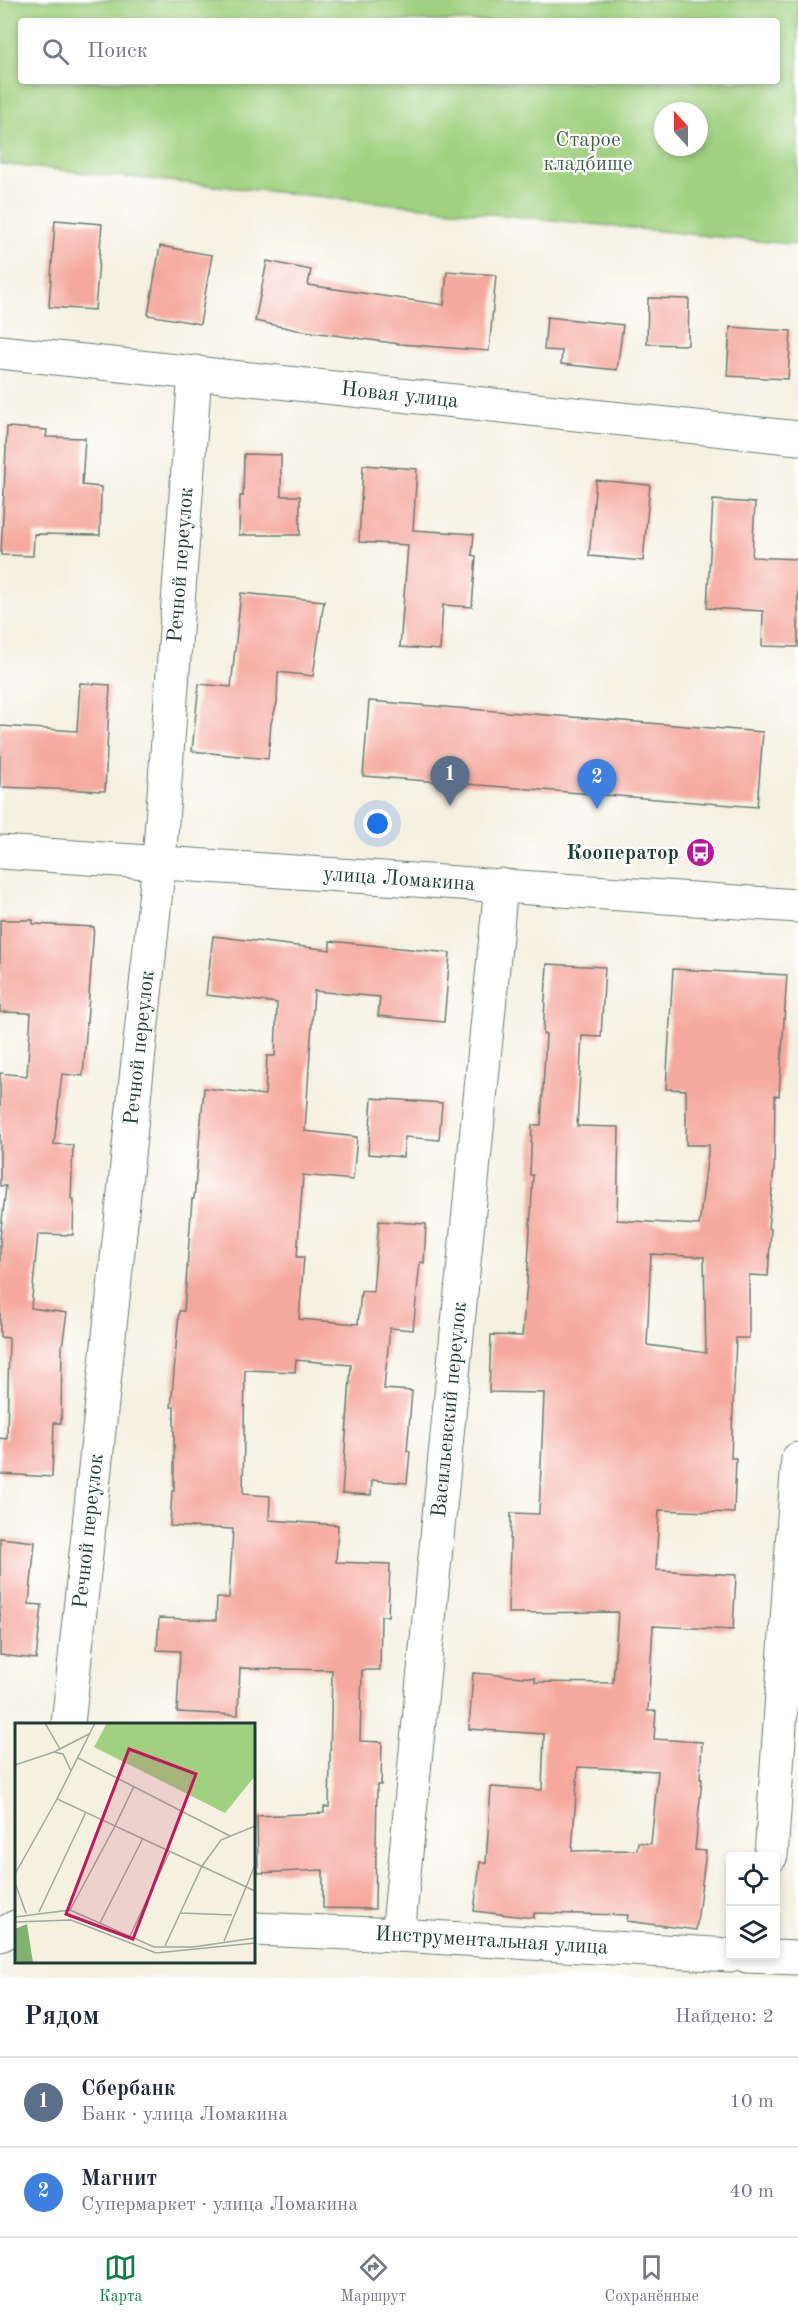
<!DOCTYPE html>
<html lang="ru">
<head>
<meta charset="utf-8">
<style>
	:root { --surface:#fff; --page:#f6f6f7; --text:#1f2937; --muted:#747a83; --line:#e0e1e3; --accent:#0b8043 }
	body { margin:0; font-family:"Old Standard TT",serif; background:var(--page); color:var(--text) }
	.controls { position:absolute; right:18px; bottom:18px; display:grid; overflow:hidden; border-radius:6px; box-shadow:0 3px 9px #0003 }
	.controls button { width:54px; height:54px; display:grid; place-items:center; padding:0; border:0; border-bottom:2px solid var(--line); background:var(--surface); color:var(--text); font:30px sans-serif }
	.compass { position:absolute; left:654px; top:102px; width:54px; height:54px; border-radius:50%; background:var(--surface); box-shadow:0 3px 9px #0003; rotate:339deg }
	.you { position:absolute; left:378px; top:824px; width:21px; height:21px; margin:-15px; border:4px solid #fff; border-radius:50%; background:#1a73e8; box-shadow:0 0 0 9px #1a73e833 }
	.badge { display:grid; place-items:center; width:39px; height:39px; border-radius:50%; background:var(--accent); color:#fff; font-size:20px; font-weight:700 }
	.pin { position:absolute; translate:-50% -50px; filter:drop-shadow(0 2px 3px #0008) }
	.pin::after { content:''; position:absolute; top:32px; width:21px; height:18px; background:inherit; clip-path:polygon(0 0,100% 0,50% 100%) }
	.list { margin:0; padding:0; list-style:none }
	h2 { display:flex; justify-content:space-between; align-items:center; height:78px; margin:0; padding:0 24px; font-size:26px }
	h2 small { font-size:20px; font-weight:400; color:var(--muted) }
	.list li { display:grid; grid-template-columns:39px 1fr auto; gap:18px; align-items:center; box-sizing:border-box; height:90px; padding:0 24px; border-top:2px solid var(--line) }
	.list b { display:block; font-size:22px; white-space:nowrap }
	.list p { margin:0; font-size:20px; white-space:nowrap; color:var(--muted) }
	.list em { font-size:20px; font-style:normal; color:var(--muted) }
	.icon { flex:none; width:33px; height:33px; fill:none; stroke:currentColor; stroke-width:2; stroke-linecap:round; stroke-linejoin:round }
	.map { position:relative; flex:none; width:798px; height:1978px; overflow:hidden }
	.search { position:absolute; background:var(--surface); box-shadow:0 3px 9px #0003; left:18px; right:18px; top:18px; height:66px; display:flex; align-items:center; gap:15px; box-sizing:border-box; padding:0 21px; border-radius:6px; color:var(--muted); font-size:22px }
	.sheet { height:258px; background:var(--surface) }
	nav { display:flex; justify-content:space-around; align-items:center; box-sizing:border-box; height:84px; border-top:2px solid var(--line); background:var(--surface); font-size:16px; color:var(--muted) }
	nav a { display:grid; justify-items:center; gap:3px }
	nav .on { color:var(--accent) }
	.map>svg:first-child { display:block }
</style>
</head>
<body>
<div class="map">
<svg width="798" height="1978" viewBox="0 0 798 1978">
	<rect width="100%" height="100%" fill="#fff"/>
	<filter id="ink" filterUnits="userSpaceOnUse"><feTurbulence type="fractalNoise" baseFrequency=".0167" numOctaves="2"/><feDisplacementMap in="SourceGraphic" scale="12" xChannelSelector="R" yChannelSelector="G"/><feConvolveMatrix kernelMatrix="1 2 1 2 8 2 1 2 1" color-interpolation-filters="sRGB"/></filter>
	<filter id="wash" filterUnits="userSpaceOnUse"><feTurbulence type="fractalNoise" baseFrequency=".008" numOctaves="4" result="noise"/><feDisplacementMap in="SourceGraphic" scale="24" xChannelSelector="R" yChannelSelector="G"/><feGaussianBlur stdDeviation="1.35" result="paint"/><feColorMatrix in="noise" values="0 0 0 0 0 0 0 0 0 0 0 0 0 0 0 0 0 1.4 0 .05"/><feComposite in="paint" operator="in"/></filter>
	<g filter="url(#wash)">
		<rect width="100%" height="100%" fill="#f4f1e1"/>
		<!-- green -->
		<path fill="#a0d180" stroke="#60875a" stroke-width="1.5" fill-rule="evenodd" d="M 0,0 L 798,0 L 798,245 L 0,164 ZM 21,21 L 777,21 L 777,81 L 21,81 ZM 663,111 L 699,111 L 699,147 L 663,147 Z"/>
		<g id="blocks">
			<!-- building -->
			<g fill="#f5a99e" fill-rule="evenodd">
				<polygon points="55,220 102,224 95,310 49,307"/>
				<polygon points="160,246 212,255 200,324 148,315"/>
				<polygon points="267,261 311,270 308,285 444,305 447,271 496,275 489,351 400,344 297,330 255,321"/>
				<polygon points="648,298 689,299 688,345 647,344"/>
				<polygon points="547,317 623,325 617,370 561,364 562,351 544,350"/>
				<polygon points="730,327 791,331 788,379 727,376"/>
				<polygon points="7,427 47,430 46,437 85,438 82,485 101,487 100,535 34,534 33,556 1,555"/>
				<polygon points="244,454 281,455 281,496 300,496 300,535 239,535 240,496 243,496"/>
				<polygon points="363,465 417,469 413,530 474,534 472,555 476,556 472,607 443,605 440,650 400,647 408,545 359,542"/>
				<polygon points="596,480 650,485 643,561 589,556"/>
				<polygon points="713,500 755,503 752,557 798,559 798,647 762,646 763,611 707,608"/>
				<polygon points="241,593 324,601 313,676 278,672 277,703 271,723 268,759 192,751 199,684 231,687"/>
				<polygon points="80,683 110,685 105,791 0,787 0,726 77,731"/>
				<polygon points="369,701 763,732 757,807 363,776"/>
				<polygon points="0,920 33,920 33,924 94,927 83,1076 62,1074 54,1144 73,1145 71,1199 74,1199 73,1235 38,1234 31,1308 67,1313 62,1347 61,1423 54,1423 52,1477 0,1474 0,1438 7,1439 9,1338 0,1337 0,1239 6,1186 0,1186 0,1073 27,1076 31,1013 0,1012"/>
				<polygon points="213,936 330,950 330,941 450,953 444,1022 378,1016 380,997 314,991 305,1131 357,1137 353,1180 303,1175 297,1257 304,1257 299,1319 358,1324 361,1291 373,1292 379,1221 426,1224 424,1263 420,1262 413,1330 390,1328 384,1389 412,1391 407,1451 410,1452 407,1483 372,1480 371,1495 342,1493 351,1365 296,1360 295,1372 245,1370 243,1494 270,1496 269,1520 338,1525 336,1562 390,1564 388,1616 381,1616 380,1670 362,1670 360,1741 382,1742 381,1785 377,1785 375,1909 323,1908 323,1870 258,1873 257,1816 324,1813 324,1807 329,1807 332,1670 240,1668 238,1715 177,1712 180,1651 157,1650 159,1618 216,1620 217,1598 229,1598 233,1529 170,1526 172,1491 174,1491 174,1407 171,1407 179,1311 184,1311 192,1199 194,1199 204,1088 265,1095 267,1056 275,1056 277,1003 206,995"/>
				<path d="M 547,964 L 605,967 L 601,1037 L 582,1036 L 577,1126 L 619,1127 L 617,1220 L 699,1225 L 709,1145 L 686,1145 L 686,1090 L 666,1089 L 673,969 L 787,975 L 779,1096 L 775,1095 L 774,1169 L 768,1228 L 771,1229 L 768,1276 L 749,1275 L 749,1338 L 736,1338 L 731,1458 L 736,1458 L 734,1513 L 659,1510 L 656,1570 L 736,1575 L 733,1630 L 653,1626 L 648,1711 L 656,1711 L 654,1739 L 702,1742 L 700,1779 L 702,1779 L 695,1850 L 706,1851 L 696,1930 L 627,1921 L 628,1915 L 534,1913 L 534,1918 L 474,1911 L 480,1862 L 486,1863 L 491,1787 L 542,1790 L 544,1734 L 469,1729 L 473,1673 L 535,1678 L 535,1682 L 613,1683 L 618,1612 L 508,1613 L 511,1513 L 539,1514 L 544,1393 L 489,1392 L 491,1335 L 522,1336 L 527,1283 L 533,1175 L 530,1175 L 532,1125 L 541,1125 L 546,1034 L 543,1034 ZM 651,1254 L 704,1257 L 706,1353 L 647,1345 ZM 578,1767 L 658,1771 L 651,1844 L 638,1842 L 637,1850 L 572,1851 Z"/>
				<polygon points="372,1098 442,1103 439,1140 405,1137 403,1157 368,1154"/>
				<polygon points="0,1538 35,1542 29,1604 42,1605 36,1659 0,1655"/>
			</g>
		</g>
	</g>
	<g filter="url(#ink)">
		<use href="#blocks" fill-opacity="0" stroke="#6a7c71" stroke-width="1.5"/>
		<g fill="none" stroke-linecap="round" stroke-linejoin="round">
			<defs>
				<g id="minor">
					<path id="s1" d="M 0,352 L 798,438"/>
					<path id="s2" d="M 159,862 L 195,372"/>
					<polyline points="771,1856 798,1459"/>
					<path id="s3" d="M 254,1929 L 398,1935 L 730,1955"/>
					<path id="s4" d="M 398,1935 L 501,885"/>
					<polyline points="747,1956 798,1958"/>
				</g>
				<g id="major">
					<path id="s5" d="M 0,852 L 798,906"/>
					<path id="s6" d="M 68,1724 L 159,862"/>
					<polyline points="0,1935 16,1927"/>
				</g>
			</defs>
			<!-- minor casing -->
			<use href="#minor" stroke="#6a7c71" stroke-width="35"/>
			<!-- major casing -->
			<use href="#major" stroke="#6a7c71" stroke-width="35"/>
			<!-- minor -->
			<use href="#minor" stroke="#fff" stroke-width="33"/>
			<!-- major -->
			<use href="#major" stroke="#fff" stroke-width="33"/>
		</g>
	</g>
	<!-- icons -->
	<defs>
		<symbol id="bus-disc" viewBox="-11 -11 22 22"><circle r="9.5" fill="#b5179e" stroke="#fff"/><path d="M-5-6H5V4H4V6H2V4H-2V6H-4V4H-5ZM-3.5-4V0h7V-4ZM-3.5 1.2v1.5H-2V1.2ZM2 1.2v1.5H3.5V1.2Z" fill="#fff"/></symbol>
	</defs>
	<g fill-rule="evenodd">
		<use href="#bus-disc" x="684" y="836" width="33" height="33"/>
	</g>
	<g text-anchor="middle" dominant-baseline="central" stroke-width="4.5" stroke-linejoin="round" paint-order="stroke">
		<!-- park labels -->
		<g font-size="21" fill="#3f6247" stroke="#fff">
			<text x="588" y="140">Старое<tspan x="588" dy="24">кладбище</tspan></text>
		</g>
		<!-- street labels -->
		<g font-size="21" fill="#1f3d34" stroke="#fff">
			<text stroke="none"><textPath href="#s1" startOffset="402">Новая улица</textPath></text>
			<text stroke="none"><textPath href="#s2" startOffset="298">Речной переулок</textPath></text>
			<text stroke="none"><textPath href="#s5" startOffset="400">улица Ломакина</textPath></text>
			<text stroke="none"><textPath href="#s6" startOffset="680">Речной переулок</textPath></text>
			<text stroke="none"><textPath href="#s4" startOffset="528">Васильевский переулок</textPath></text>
			<text stroke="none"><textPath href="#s6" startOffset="194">Речной переулок</textPath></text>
			<text stroke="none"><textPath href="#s3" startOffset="238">Инструментальная улица</textPath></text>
		</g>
		<!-- poi labels -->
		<g font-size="21" font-weight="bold" fill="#1f3d34" stroke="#fff" text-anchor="end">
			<text x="679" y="853">Кооператор</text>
		</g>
	</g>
	<!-- overview -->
	<g transform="translate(15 1723)">
		<rect width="240" height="240" fill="#f4f1e1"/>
		<path d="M 92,0 L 240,0 L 240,53 L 210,90 L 79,24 Z" fill="#a0d180"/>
		<path d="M 12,201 L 18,240 L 4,240 L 0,236 L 0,206 Z" fill="#80b36e"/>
		<path fill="none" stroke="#9fa99c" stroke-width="1.5" d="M 30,0 L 45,26M 39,29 L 74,11M 63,35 L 215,113M 0,42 L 39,29 L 48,31 L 56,48 L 42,76 L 240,168M 56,48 L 80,0M 100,103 L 119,63M 0,151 L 42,76M 0,160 L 11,190M 55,187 L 139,224 L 178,224 L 240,215M 24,189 L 71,89M 166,190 L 217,192M 0,194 L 55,187 L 100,103M 0,199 L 56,197 L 141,230 L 240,220M 85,200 L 128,115M 115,213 L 155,128M 209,218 L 240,142M 150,223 L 187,143 L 206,117 L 240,103"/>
		<path fill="#c2185b" fill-opacity="0.15" stroke="#c2185b" stroke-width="3" d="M 114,26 L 181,51 L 118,216 L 51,191 Z"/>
		<rect width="240" height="240" fill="none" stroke="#1f3d34" stroke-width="3"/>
	</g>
</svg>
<div class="controls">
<button><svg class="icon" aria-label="locate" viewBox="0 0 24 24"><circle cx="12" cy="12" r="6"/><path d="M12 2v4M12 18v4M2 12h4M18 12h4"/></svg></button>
<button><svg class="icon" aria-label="layers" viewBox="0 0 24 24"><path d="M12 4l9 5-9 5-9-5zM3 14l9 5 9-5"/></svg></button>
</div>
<svg class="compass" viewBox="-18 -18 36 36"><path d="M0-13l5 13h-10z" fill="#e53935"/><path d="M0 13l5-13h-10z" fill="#747a83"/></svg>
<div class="you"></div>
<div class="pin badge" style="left:450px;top:806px;background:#5c6f8a">1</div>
<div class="pin badge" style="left:597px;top:809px;background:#3f7fe0">2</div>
<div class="search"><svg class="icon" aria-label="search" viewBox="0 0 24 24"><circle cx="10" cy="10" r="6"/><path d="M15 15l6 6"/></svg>Поиск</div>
</div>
<section class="sheet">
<h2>Рядом<small>Найдено: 2</small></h2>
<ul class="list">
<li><span class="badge" style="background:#5c6f8a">1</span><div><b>Сбербанк</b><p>Банк · улица Ломакина</p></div><em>10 m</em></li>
<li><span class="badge" style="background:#3f7fe0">2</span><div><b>Магнит</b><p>Супермаркет · улица Ломакина</p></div><em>40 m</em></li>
</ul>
</section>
<nav>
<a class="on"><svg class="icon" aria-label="map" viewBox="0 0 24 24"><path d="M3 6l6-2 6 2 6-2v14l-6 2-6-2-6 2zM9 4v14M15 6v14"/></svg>Карта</a>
<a><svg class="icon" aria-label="directions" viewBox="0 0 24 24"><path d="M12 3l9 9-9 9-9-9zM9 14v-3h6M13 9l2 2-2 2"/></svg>Маршрут</a>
<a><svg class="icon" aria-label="saved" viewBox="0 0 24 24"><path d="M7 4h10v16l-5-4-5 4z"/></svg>Сохранённые</a>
</nav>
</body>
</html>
